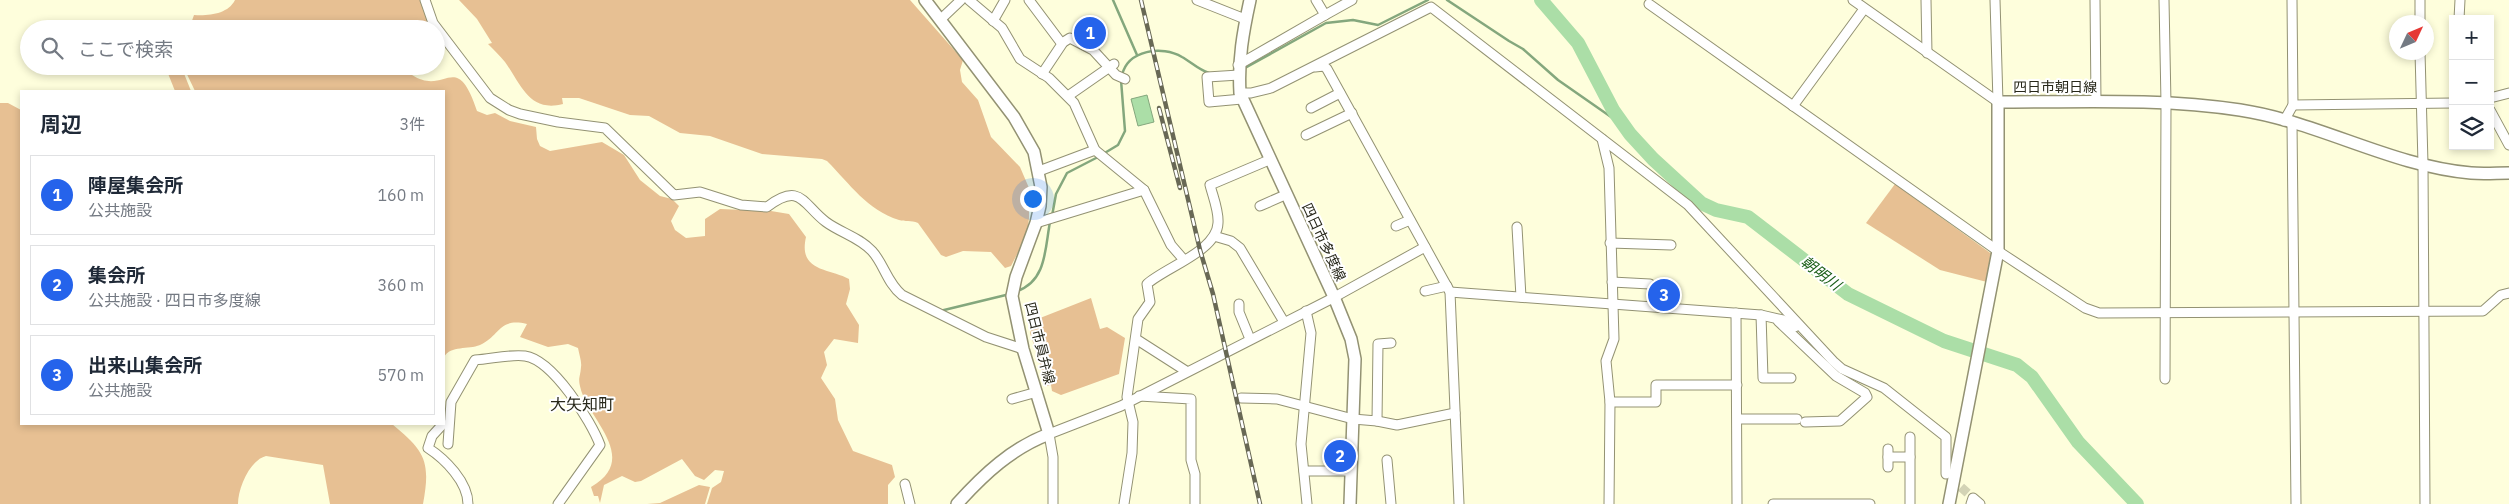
<!DOCTYPE html>
<html lang="ja">
<head>
<meta charset="utf-8">
<style>
	:root { --surface:#fff; --page:#f2f2f3; --text:#1f2937; --muted:#747a83; --line:#e0e1e3; --accent:#2563eb }
	body { margin:0; font-family:"IBM Plex Sans","Noto Sans JP",sans-serif; background:var(--page); color:var(--text) }
	.controls { position:absolute; right:15px; top:15px; display:grid; overflow:hidden; border-radius:0px; box-shadow:0 2px 8px #0003 }
	.controls button { width:45px; height:45px; display:grid; place-items:center; padding:0; border:0; border-bottom:1px solid var(--line); background:var(--surface); color:var(--text); font:25px sans-serif }
	.compass { position:absolute; left:2389px; top:15px; width:45px; height:45px; border-radius:50%; background:var(--surface); box-shadow:0 2px 8px #0003; rotate:46deg }
	.you { position:absolute; left:1032px; top:198px; width:18px; height:18px; margin:-12px; border:4px solid #fff; border-radius:50%; background:#1a73e8; box-shadow:0 0 0 8px #1a73e833 }
	.badge { display:grid; place-items:center; width:32px; height:32px; border-radius:50%; background:var(--accent); color:#fff; font-size:16px; font-weight:700 }
	.pin { position:absolute; translate:-50% -50%; border:2px solid #fff; box-shadow:0 1px 5px #0006 }
	.list { margin:0; padding:0; list-style:none }
	h2 { display:flex; justify-content:space-between; align-items:center; height:65px; margin:0; padding:0 20px; font-size:21px }
	h2 small { font-size:16px; font-weight:400; color:var(--muted) }
	.list li { display:grid; grid-template-columns:32px 1fr auto; gap:15px; align-items:center; box-sizing:border-box; height:80px; margin:0 10px 10px; padding:0 10px; border:1px solid var(--line); border-radius:0px }
	.list b { display:block; font-size:19px; white-space:nowrap }
	.list p { margin:0; font-size:16px; white-space:nowrap; color:var(--muted) }
	.list em { font-size:16px; font-style:normal; color:var(--muted) }
	.icon { flex:none; width:28px; height:28px; fill:none; stroke:currentColor; stroke-width:2; stroke-linecap:round; stroke-linejoin:round }
	.map { position:relative; flex:none; width:2509px; height:504px; overflow:hidden }
	.search { position:absolute; background:var(--surface); box-shadow:0 2px 8px #0003; left:20px; top:20px; width:425px; height:55px; display:flex; align-items:center; gap:12px; box-sizing:border-box; padding:0 18px; border-radius:28px; color:var(--muted); font-size:19px }
	.panel { position:absolute; background:var(--surface); box-shadow:0 2px 8px #0003; left:20px; top:90px; width:425px; height:335px; border-radius:0px }
	.map>svg:first-child { display:block }
</style>
</head>
<body>
<div class="map">
<svg width="2509" height="504" viewBox="0 0 2509 504">
	<rect width="100%" height="100%" fill="#fefedc"/>
	<!-- green -->
	<g fill="#e7c093">
		<path d="M 235,0 L 422,0 L 434,29 L 189,29 L 194,15 C 209,16 228,14 235,0 Z"/>
		<path d="M 459,0 L 910,0 L 963,60 L 960,70 L 962,82 L 978,100 L 991,137 L 1020,167 L 1029,188 L 1029,218 L 1027,235 L 1011,266 L 1005,268 L 991,252 L 963,251 L 946,257 L 941,255 L 918,223 C 911,220 905,222 899,220 C 867,210 850,184 827,161 L 822,159 L 762,154 L 710,136 L 680,133 L 649,116 L 630,115 L 579,98 L 562,98 L 563,104 C 529,113 521,84 505,62 C 500,56 494,50 488,44 L 492,43 L 477,19 Z"/>
		<polygon points="165,66 181,66 191,91 175,91"/>
		<path d="M 183,66 L 410,66 L 412,75 C 446,97 456,48 477,111 L 487,115 L 495,113 L 510,121 L 536,127 L 537,139 L 540,146 L 550,151 L 602,142 L 624,155 L 640,180 L 660,196 L 672,199 L 679,206 L 671,221 L 675,230 L 686,238 L 705,236 L 705,219 L 720,209 L 771,211 L 789,214 L 806,237 C 798,272 829,268 849,279 L 850,289 L 846,304 L 859,325 L 858,343 L 834,339 L 824,352 L 827,365 L 821,378 L 835,399 L 838,420 L 853,451 L 892,465 L 895,477 L 888,485 L 888,504 L 707,504 L 712,488 L 721,482 L 724,471 L 715,470 L 704,480 L 695,476 L 682,459 L 641,481 L 635,482 L 622,476 L 604,485 L 600,503 L 598,496 L 594,496 L 591,487 C 638,460 594,424 582,393 C 577,377 580,380 581,367 C 582,362 579,354 578,348 L 568,344 L 548,347 L 520,337 L 527,324 C 499,317 500,336 480,345 C 468,350 451,345 444,357 L 444,91 L 195,91 Z"/>
		<path d="M 0,103 L 8,103 L 21,110 L 21,424 L 392,424 C 425,451 431,461 423,504 L 330,504 L 323,465 L 266,456 C 250,460 238,488 238,504 L 0,504 Z"/>
		<polygon points="1895,184 1993,255 1987,282 1940,270 1866,223"/>
		<polygon points="1091,298 1100,329 1107,327 1125,338 1119,374 1061,395 1052,391 1051,385 1047,386 1030,333 1035,320"/>
		<polygon points="699,485 710,487 705,504 647,504 660,503"/>
	</g>
	<!-- water -->
	<polygon fill="#abdea7" stroke="#84a77d" points="1147,95 1154,122 1138,126 1131,99"/>
	<g fill="none" stroke-linecap="round" stroke-linejoin="round">
		<!-- stream -->
		<g stroke="#84a77d" stroke-width="2.5">
			<polyline points="1113,0 1137,55"/>
			<polyline points="1447,0 1509,41 1523,49 1558,80 1624,126"/>
			<polyline points="1245,68 1326,23 1353,20 1378,25 1428,0"/>
			<path d="M 1122,75 C 1128,50 1162,45 1182,57 C 1191,62 1199,70 1209,73"/>
			<polyline points="1103,154 1118,145 1125,131 1121,80"/>
			<polyline points="1052,216 1056,194 1067,173 1098,157"/>
			<path d="M 1017,291 C 1047,281 1045,247 1050,222"/>
			<polyline points="940,311 1010,294"/>
		</g>
		<!-- river -->
		<polyline stroke="#abdea7" stroke-width="14" points="1541,0 1578,43 1613,110 1630,134 1653,159 1701,203 1716,210 1748,217 1848,294 1944,341 2017,365 2032,377 2078,442 2137,504"/>
		<!-- minor-tunnel -->
		<polyline stroke="#d3d3b5" stroke-width="9" stroke-dasharray="9 4.5" stroke-linecap="butt" points="1951,478 1973,498"/>
		<defs>
			<g id="minor">
				<path d="M 425,0 L 433,23 L 490,98 L 509,110 L 520,114 L 558,122 L 605,128 L 674,195 L 700,192 L 741,205 L 767,207 C 801,181 803,205 826,222 C 841,233 859,237 872,251 C 884,264 887,283 902,295 L 986,337 L 1023,349"/>
				<polyline points="969,0 1002,28 1020,59 1049,78 1074,103 1095,150 1144,190 1171,245 1184,260"/>
				<polyline points="1029,0 1062,44 1042,74"/>
				<polyline points="1197,0 1245,19"/>
				<polyline points="1853,0 1998,102"/>
				<polyline points="1926,0 1927,53"/>
				<polyline points="1995,0 1998,102"/>
				<polyline points="2095,0 2096,101"/>
				<polyline points="2164,0 2166,103 2165,379"/>
				<polyline points="1649,4 1998,251 2085,308 2099,313 2483,311 2501,295 2509,293"/>
				<polyline points="1325,15 1352,0"/>
				<polyline points="941,19 961,0"/>
				<polyline points="2459,19 2460,0"/>
				<polyline points="993,21 1005,0"/>
				<polyline points="2420,22 2420,0"/>
				<polyline points="1062,43 1070,38 1093,50 1116,75 1125,79"/>
				<polyline points="2420,52 2423,164 2425,504"/>
				<polyline points="1238,65 1325,15 1316,0"/>
				<polyline points="1315,67 1324,66 1327,69 1450,292 1459,504"/>
				<polyline points="1239,75 1207,77 1209,102 1242,99"/>
				<polyline points="1240,93 1251,93 1271,88 1431,7 1688,205 1833,361 1842,369 1884,388 1946,437 1946,474"/>
				<polyline points="1068,96 1114,64"/>
				<polyline points="2490,98 2509,93"/>
				<polyline points="2293,105 2453,103"/>
				<polyline points="1793,106 1864,9"/>
				<polyline points="1311,108 1340,93"/>
				<polyline points="2490,110 2509,145"/>
				<polyline points="2284,121 2293,105 2292,0"/>
				<polyline points="2292,123 2296,504"/>
				<polyline points="1306,135 1352,113"/>
				<polyline points="1602,139 1609,168 1614,339 1606,361 1610,402 1609,504"/>
				<polyline points="1039,171 1095,150"/>
				<polyline points="1260,206 1285,195"/>
				<polyline points="1036,223 1144,190"/>
				<polyline points="1396,226 1410,220"/>
				<polyline points="1517,227 1521,297"/>
				<polyline points="1214,236 1231,241 1240,248 1284,322"/>
				<polyline points="1610,243 1671,245"/>
				<polyline points="1612,282 1650,284"/>
				<polyline points="1425,291 1447,286"/>
				<polyline points="1450,292 1761,315 1783,320 1795,327"/>
				<polyline points="1239,304 1239,312 1250,339"/>
				<polyline points="1306,311 1311,333 1301,444 1307,504"/>
				<polyline points="1736,313 1737,504"/>
				<polyline points="1761,315 1763,378 1791,378"/>
				<polyline points="1778,321 1836,376 1865,393 1867,397 1840,421 1805,422"/>
				<polyline points="1136,339 1186,371"/>
				<polyline points="1139,396 1191,399 1191,460 1195,474 1195,504"/>
				<polyline points="1241,398 1277,399 1353,419 1377,421 1378,344 1391,343"/>
				<polyline points="1012,399 1037,392"/>
				<polyline points="1610,402 1656,402 1656,385 1737,385"/>
				<polyline points="1738,419 1797,419"/>
				<polyline points="1377,421 1397,425 1455,413"/>
				<path d="M 443,424 L 432,436 L 428,448 C 445,459 468,482 468,504"/>
				<polyline points="1910,437 1910,504"/>
				<path d="M 448,444 L 451,402 L 475,360 C 491,359 510,354 525,356 C 553,360 591,421 600,445 L 558,504"/>
				<polyline points="1888,449 1888,467"/>
				<polyline points="1888,457 1910,457"/>
				<polyline points="1387,460 1391,504"/>
				<polyline points="1304,471 1350,471"/>
				<polyline points="905,484 910,504"/>
				<polyline points="1053,504 1053,457 1049,434 1121,406 1331,299 1425,247"/>
				<path d="M 1124,504 L 1132,453 L 1133,422 L 1127,397 L 1138,319 L 1150,302 L 1147,284 C 1166,267 1217,251 1218,223 C 1219,211 1213,197 1210,185 L 1269,160"/>
				<polyline points="1773,504 1870,504"/>
				<polyline points="1971,504 1973,498 1980,504"/>
			</g>
			<g id="major">
				<path d="M 925,0 L 1014,117 L 1034,152 L 1041,187 L 1040,206 L 1036,223 L 1016,277 L 1012,296 L 1023,349 L 1049,434 C 1012,448 984,474 957,504"/>
				<path d="M 1250,0 C 1243,32 1238,60 1240,93 L 1334,297 L 1351,339 L 1355,359 L 1350,504"/>
				<path d="M 1949,504 L 1998,251 L 1998,102 C 2078,102 2161,98 2240,110 C 2319,122 2391,166 2471,173 C 2483,174 2497,173 2509,173"/>
			</g>
		</defs>
		<!-- minor casing -->
		<use href="#minor" stroke="#939273" stroke-width="11"/>
		<!-- major casing -->
		<use href="#major" stroke="#939273" stroke-width="14"/>
		<!-- minor -->
		<use href="#minor" stroke="#fff" stroke-width="9"/>
		<!-- major -->
		<use href="#major" stroke="#fff" stroke-width="11"/>
		<defs>
			<g id="rail">
				<polyline points="1141,0 1200,250 1213,294 1260,504"/>
				<polyline points="1159,108 1180,188"/>
			</g>
		</defs>
		<!-- rail casing -->
		<use href="#rail" stroke="#686855" stroke-width="4.5"/>
		<!-- rail -->
		<use href="#rail" stroke="#fff" stroke-width="2.5" stroke-dasharray="8" stroke-linecap="butt"/>
	</g>
	<g text-anchor="middle" dominant-baseline="central" stroke-width="4" stroke-linejoin="round" paint-order="stroke">
		<!-- street labels -->
		<g font-size="14" fill="#28281b" stroke="#fff">
			<text x="2055" y="87">四日市朝日線</text>
			<text transform="translate(1324 242) rotate(65)">四日市多度線</text>
			<text transform="translate(1040 343) rotate(76)">四日市員弁線</text>
		</g>
		<!-- water labels -->
		<g font-size="15" font-style="italic" fill="#195d17" stroke="#fff">
			<text transform="translate(1821 273) rotate(37)">朝明川</text>
		</g>
		<!-- quarter labels -->
		<g font-size="16" fill="#28281b" stroke="#fff">
			<text x="582" y="404">大矢知町</text>
		</g>
	</g>
</svg>
<div class="controls">
<button>+</button>
<button>−</button>
<button><svg class="icon" aria-label="layers" viewBox="0 0 24 24"><path d="M12 4l9 5-9 5-9-5zM3 14l9 5 9-5"/></svg></button>
</div>
<svg class="compass" viewBox="-18 -18 36 36"><path d="M0-13l5 13h-10z" fill="#e53935"/><path d="M0 13l5-13h-10z" fill="#747a83"/></svg>
<div class="you"></div>
<div class="pin badge" style="left:1090px;top:33px">1</div>
<div class="pin badge" style="left:1340px;top:456px">2</div>
<div class="pin badge" style="left:1664px;top:295px">3</div>
<div class="search"><svg class="icon" aria-label="search" viewBox="0 0 24 24"><circle cx="10" cy="10" r="6"/><path d="M15 15l6 6"/></svg>ここで検索</div>
<section class="panel">
<h2>周辺<small>3件</small></h2>
<ul class="list">
<li><span class="badge">1</span><div><b>陣屋集会所</b><p>公共施設</p></div><em>160 m</em></li>
<li><span class="badge">2</span><div><b>集会所</b><p>公共施設 · 四日市多度線</p></div><em>360 m</em></li>
<li><span class="badge">3</span><div><b>出来山集会所</b><p>公共施設</p></div><em>570 m</em></li>
</ul>
</section>
</div>
</body>
</html>
